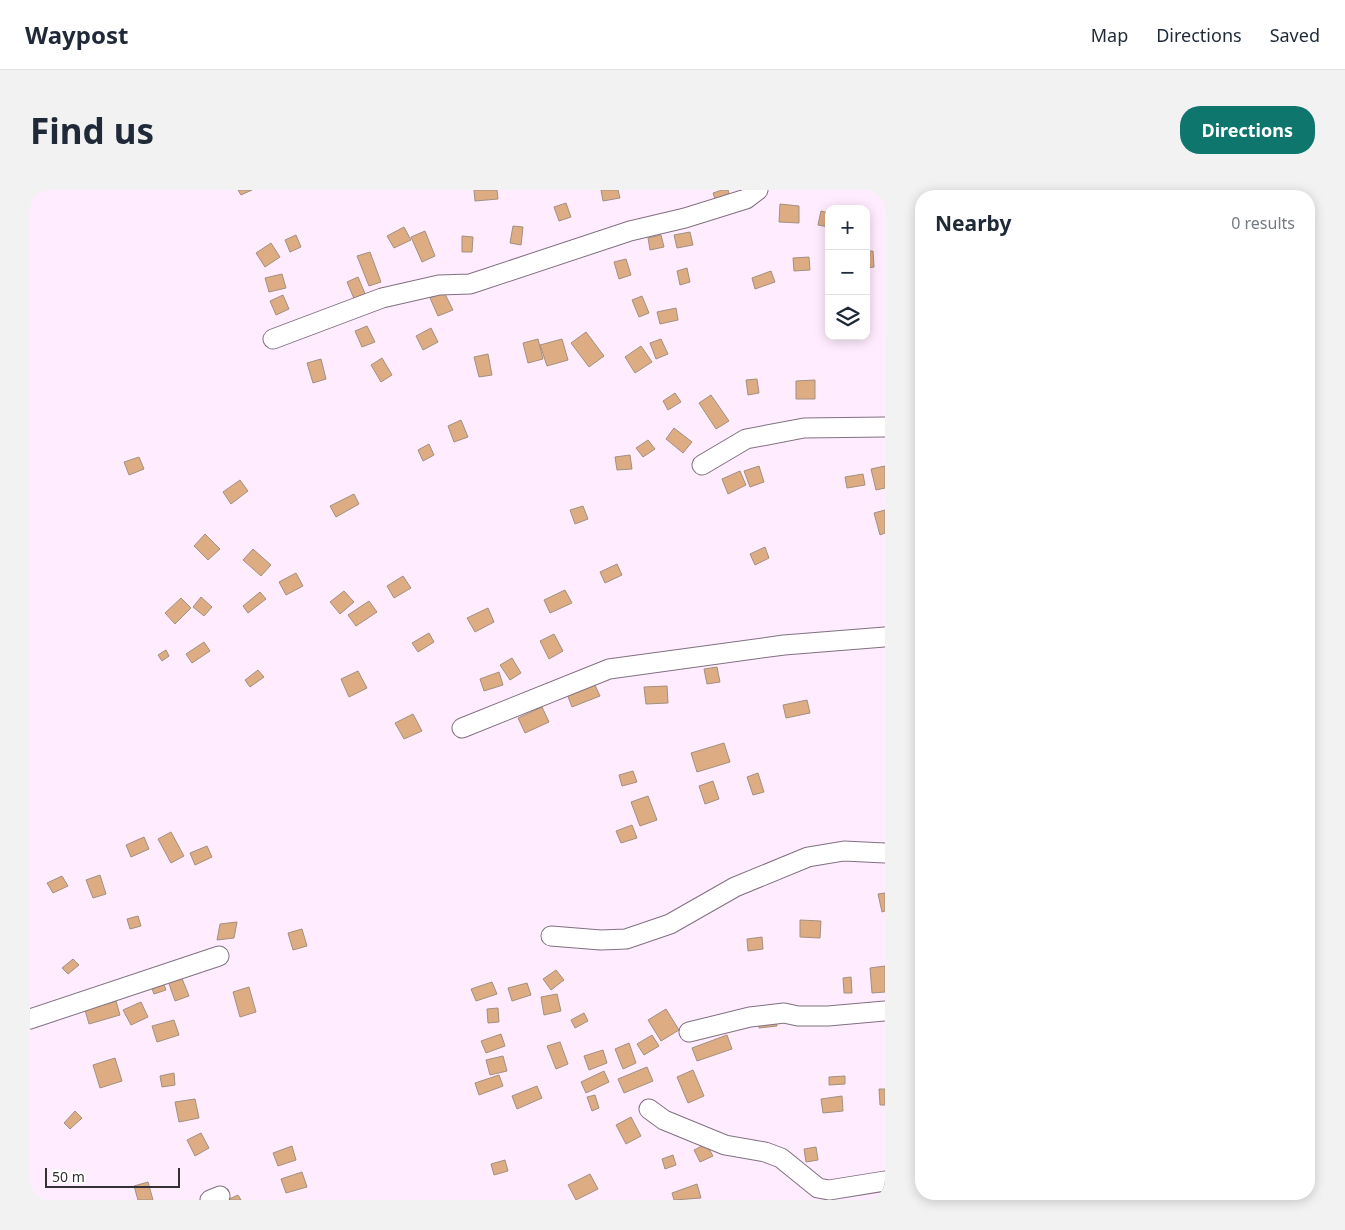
<!DOCTYPE html>
<html lang="en">
<head>
<meta charset="utf-8">
<style>
	:root { --surface:#fff; --page:#f2f2f3; --text:#1f2937; --muted:#747a83; --line:#e0e1e3; --accent:#0f766e }
	body { margin:0; font-family:"Noto Sans",sans-serif; background:var(--page); color:var(--text) }
	.controls { position:absolute; right:15px; top:15px; display:grid; overflow:hidden; border-radius:10px; box-shadow:0 2px 12px #0003 }
	.controls button { width:45px; height:45px; display:grid; place-items:center; padding:0; border:0; border-bottom:1px solid var(--line); background:var(--surface); color:var(--text); font:25px sans-serif }
	.scale { position:absolute; left:15px; bottom:12px; width:135px; box-sizing:border-box; padding-left:5px; border:2px solid #362f36; border-top:0; font-size:14px; line-height:18px; white-space:nowrap; color:#362f36; -webkit-text-stroke:4px #fff; paint-order:stroke }
	.list { margin:0; padding:0; list-style:none }
	h2 { display:flex; justify-content:space-between; align-items:center; height:65px; margin:0; padding:0 20px; font-size:21px }
	h2 small { font-size:16px; font-weight:400; color:var(--muted) }
	.icon { flex:none; width:28px; height:28px; fill:none; stroke:currentColor; stroke-width:2; stroke-linecap:round; stroke-linejoin:round }
	.map { position:relative; flex:none; width:855px; height:1010px; overflow:hidden; border-radius:20px }
	header { display:flex; align-items:center; gap:30px; box-sizing:border-box; height:70px; padding:0 25px; background:var(--surface); border-bottom:1px solid var(--line) }
	header strong { font-size:24px }
	nav { display:flex; gap:28px; margin-inline-start:auto; font-size:18px }
	.intro { display:flex; align-items:center; justify-content:space-between; box-sizing:border-box; height:120px; padding:0 30px }
	h1 { margin:0; font-size:35px }
	.button { padding:12px 22px; border-radius:20px; background:var(--accent); color:#fff; font-size:18px; font-weight:700 }
	main { display:flex; gap:30px; padding:0 30px }
	aside { flex:1; background:var(--surface); border-radius:20px; box-shadow:0 2px 12px #0003 }
	.map>svg:first-child { display:block }
</style>
</head>
<body>
<header>
<strong>Waypost</strong>
<nav><a>Map</a><a>Directions</a><a>Saved</a></nav>
</header>
<div class="intro"><h1>Find us</h1><a class="button">Directions</a></div>
<main>
<div class="map">
<svg width="855" height="1010" viewBox="0 0 855 1010">
	<rect width="100%" height="100%" fill="#ffecfe"/>
	<!-- building -->
	<g fill="#deac82" stroke="#a29081">
		<polygon points="208,0 222,0 211,5"/>
		<polygon points="444,0 467,0 468,9 445,11"/>
		<polygon points="571,0 588,0 590,8 573,11"/>
		<polygon points="692,0 698,0 701,11 687,15 683,3"/>
		<polygon points="536,13 541,27 529,31 524,17"/>
		<polygon points="750,14 769,16 769,33 749,32"/>
		<polygon points="791,21 799,23 799,37 788,35"/>
		<polygon points="483,36 493,37 491,55 480,53"/>
		<polygon points="374,37 381,50 364,58 357,46"/>
		<polygon points="395,41 405,66 392,72 381,47"/>
		<polygon points="660,42 663,55 647,58 644,45"/>
		<polygon points="266,45 271,57 260,62 255,50"/>
		<polygon points="631,45 634,57 620,60 618,48"/>
		<polygon points="432,46 443,47 442,62 432,62"/>
		<polygon points="241,53 250,67 235,77 226,63"/>
		<polygon points="836,61 843,61 844,77 836,78"/>
		<polygon points="340,62 351,92 339,96 327,66"/>
		<polygon points="779,67 780,80 764,81 763,68"/>
		<polygon points="596,69 601,85 589,89 584,72"/>
		<polygon points="657,78 660,92 650,95 647,81"/>
		<polygon points="741,81 745,92 725,99 722,88"/>
		<polygon points="252,84 256,98 239,102 235,88"/>
		<polygon points="328,87 336,106 325,111 317,92"/>
		<polygon points="414,102 423,120 408,126 400,108"/>
		<polygon points="253,105 259,119 246,125 240,111"/>
		<polygon points="612,106 619,123 609,127 602,110"/>
		<polygon points="646,118 648,130 630,134 627,122"/>
		<polygon points="337,136 345,152 332,157 325,141"/>
		<polygon points="401,138 408,152 393,160 386,146"/>
		<polygon points="556,142 574,166 559,177 541,153"/>
		<polygon points="508,149 513,169 498,173 493,153"/>
		<polygon points="532,149 538,170 517,176 510,155"/>
		<polygon points="631,149 638,164 626,169 620,153"/>
		<polygon points="611,156 622,172 605,183 595,167"/>
		<polygon points="458,164 462,185 449,187 444,167"/>
		<polygon points="352,168 362,185 351,192 341,175"/>
		<polygon points="291,169 296,189 283,193 277,173"/>
		<polygon points="727,189 729,203 718,205 716,190"/>
		<polygon points="785,190 785,209 766,209 766,191"/>
		<polygon points="645,203 651,212 638,220 633,211"/>
		<polygon points="681,205 699,231 686,239 669,213"/>
		<polygon points="431,230 438,247 424,252 418,236"/>
		<polygon points="644,238 662,252 653,263 636,249"/>
		<polygon points="618,250 625,259 613,267 606,258"/>
		<polygon points="399,254 404,265 393,271 388,260"/>
		<polygon points="600,265 602,279 587,280 585,267"/>
		<polygon points="109,267 114,279 99,285 94,272"/>
		<polygon points="729,276 734,292 720,297 714,281"/>
		<polygon points="855,276 855,298 846,300 841,279"/>
		<polygon points="710,281 716,295 698,304 692,289"/>
		<polygon points="833,284 835,295 817,298 815,287"/>
		<polygon points="210,290 218,301 201,314 193,302"/>
		<polygon points="324,304 329,314 306,327 300,316"/>
		<polygon points="553,316 558,329 545,334 540,320"/>
		<polygon points="855,320 855,343 850,345 844,323"/>
		<polygon points="175,344 190,359 178,370 164,356"/>
		<polygon points="735,357 739,368 725,375 720,364"/>
		<polygon points="223,359 241,375 231,386 213,370"/>
		<polygon points="587,374 592,385 575,393 570,382"/>
		<polygon points="266,383 273,396 256,405 249,392"/>
		<polygon points="373,386 381,398 364,408 357,396"/>
		<polygon points="535,400 542,413 520,423 514,410"/>
		<polygon points="314,401 324,412 310,424 300,412"/>
		<polygon points="230,402 236,409 218,423 213,416"/>
		<polygon points="171,407 182,417 174,426 163,417"/>
		<polygon points="151,408 161,418 145,434 135,423"/>
		<polygon points="339,411 347,422 326,436 318,425"/>
		<polygon points="458,418 464,432 445,442 437,428"/>
		<polygon points="399,443 404,452 388,462 382,453"/>
		<polygon points="524,444 533,461 519,469 510,451"/>
		<polygon points="174,452 180,461 162,473 156,464"/>
		<polygon points="136,460 139,466 132,471 128,465"/>
		<polygon points="482,468 491,483 480,490 470,475"/>
		<polygon points="687,477 690,492 677,494 674,479"/>
		<polygon points="228,480 234,487 220,497 215,490"/>
		<polygon points="328,481 337,498 319,507 311,489"/>
		<polygon points="469,482 473,495 454,501 450,489"/>
		<polygon points="564,493 570,506 542,517 537,504"/>
		<polygon points="637,496 638,513 616,514 614,497"/>
		<polygon points="777,510 780,523 756,528 753,515"/>
		<polygon points="512,517 519,532 495,543 488,528"/>
		<polygon points="383,524 392,541 374,549 365,533"/>
		<polygon points="694,553 700,572 667,582 661,563"/>
		<polygon points="603,581 607,592 592,596 589,585"/>
		<polygon points="728,583 734,602 723,605 717,587"/>
		<polygon points="683,591 689,609 675,614 669,596"/>
		<polygon points="618,606 627,630 610,636 601,612"/>
		<polygon points="602,635 607,648 591,653 586,641"/>
		<polygon points="141,642 154,666 141,673 128,649"/>
		<polygon points="114,647 119,659 101,667 96,655"/>
		<polygon points="177,656 182,667 165,675 160,663"/>
		<polygon points="70,685 76,704 63,708 56,690"/>
		<polygon points="32,686 38,696 23,703 17,693"/>
		<polygon points="855,703 855,721 852,722 848,704"/>
		<polygon points="108,726 111,736 100,739 97,729"/>
		<polygon points="770,730 791,731 790,748 770,747"/>
		<polygon points="207,732 204,748 187,750 190,734"/>
		<polygon points="272,739 277,756 263,760 258,743"/>
		<polygon points="732,747 733,759 718,761 717,749"/>
		<polygon points="43,769 49,775 38,784 32,778"/>
		<polygon points="855,776 855,802 842,803 840,778"/>
		<polygon points="526,780 534,790 521,800 513,789"/>
		<polygon points="151,786 159,806 145,811 138,791"/>
		<polygon points="821,787 822,803 814,803 813,788"/>
		<polygon points="133,792 136,800 124,804 121,796"/>
		<polygon points="462,792 467,804 446,811 441,799"/>
		<polygon points="497,793 501,805 482,811 478,798"/>
		<polygon points="219,797 226,822 210,827 203,802"/>
		<polygon points="527,804 531,821 514,825 511,807"/>
		<polygon points="86,811 90,825 59,834 55,820"/>
		<polygon points="111,812 118,827 101,835 93,820"/>
		<polygon points="468,818 469,832 458,833 457,819"/>
		<polygon points="636,819 649,840 631,851 618,830"/>
		<polygon points="554,823 558,831 545,838 541,830"/>
		<polygon points="144,830 149,845 127,852 122,836"/>
		<polygon points="746,830 747,836 729,838 729,832"/>
		<polygon points="471,844 475,856 456,863 451,851"/>
		<polygon points="622,845 629,856 614,865 607,854"/>
		<polygon points="697,845 702,859 667,871 662,858"/>
		<polygon points="530,852 538,874 526,879 517,856"/>
		<polygon points="599,853 606,873 593,879 585,859"/>
		<polygon points="573,860 577,873 559,880 554,866"/>
		<polygon points="473,866 477,881 460,885 456,870"/>
		<polygon points="85,868 92,891 70,898 63,875"/>
		<polygon points="617,877 623,891 594,903 588,889"/>
		<polygon points="663,880 674,906 658,913 647,887"/>
		<polygon points="574,881 579,892 556,903 551,892"/>
		<polygon points="144,883 145,895 132,897 130,886"/>
		<polygon points="469,885 473,896 449,905 445,893"/>
		<polygon points="815,886 815,894 799,895 799,887"/>
		<polygon points="507,896 512,908 487,919 482,906"/>
		<polygon points="849,899 855,899 855,915 850,915"/>
		<polygon points="565,905 569,918 562,921 557,907"/>
		<polygon points="812,906 813,921 793,923 791,909"/>
		<polygon points="165,909 169,928 149,932 145,912"/>
		<polygon points="45,921 52,928 40,939 34,933"/>
		<polygon points="601,927 611,946 596,954 586,935"/>
		<polygon points="171,943 179,958 165,966 157,950"/>
		<polygon points="676,954 683,966 670,972 664,960"/>
		<polygon points="262,956 266,970 248,976 243,963"/>
		<polygon points="786,957 788,970 776,972 774,959"/>
		<polygon points="643,965 646,975 635,979 632,969"/>
		<polygon points="475,970 478,981 464,985 461,974"/>
		<polygon points="272,982 277,997 256,1003 251,989"/>
		<polygon points="560,984 568,999 546,1010 538,995"/>
		<polygon points="118,992 123,1010 108,1010 104,996"/>
		<polygon points="667,994 671,1008 644,1010 642,1003"/>
		<polygon points="208,1005 211,1010 197,1010"/>
	</g>
	<g fill="none" stroke-linecap="round" stroke-linejoin="round">
		<defs>
			<g id="minor">
				<polyline points="243,149 352,108 409,95 440,94 600,41 655,28 716,9 728,0"/>
				<polyline points="672,275 716,249 774,238 855,237"/>
				<polyline points="432,538 579,479 754,455 855,447"/>
				<polyline points="521,746 571,750 596,749 640,734 705,697 778,667 814,661 855,663"/>
				<polyline points="0,829 189,766"/>
				<polyline points="659,842 720,827 754,823 768,826 798,826 855,821"/>
				<polyline points="619,919 634,930 695,955 735,962 751,968 788,998 799,1000 855,991"/>
				<polyline points="180,1010 190,1006"/>
			</g>
		</defs>
		<!-- minor casing -->
		<use href="#minor" stroke="#817080" stroke-width="21"/>
		<!-- minor -->
		<use href="#minor" stroke="#fff" stroke-width="19"/>
	</g>
</svg>
<div class="controls">
<button>+</button>
<button>−</button>
<button><svg class="icon" aria-label="layers" viewBox="0 0 24 24"><path d="M12 4l9 5-9 5-9-5zM3 14l9 5 9-5"/></svg></button>
</div>
<div class="scale">50 m</div>
</div>
<aside>
<h2>Nearby<small>0 results</small></h2>
<ul class="list">
</ul>
</aside>
</main>
</body>
</html>
